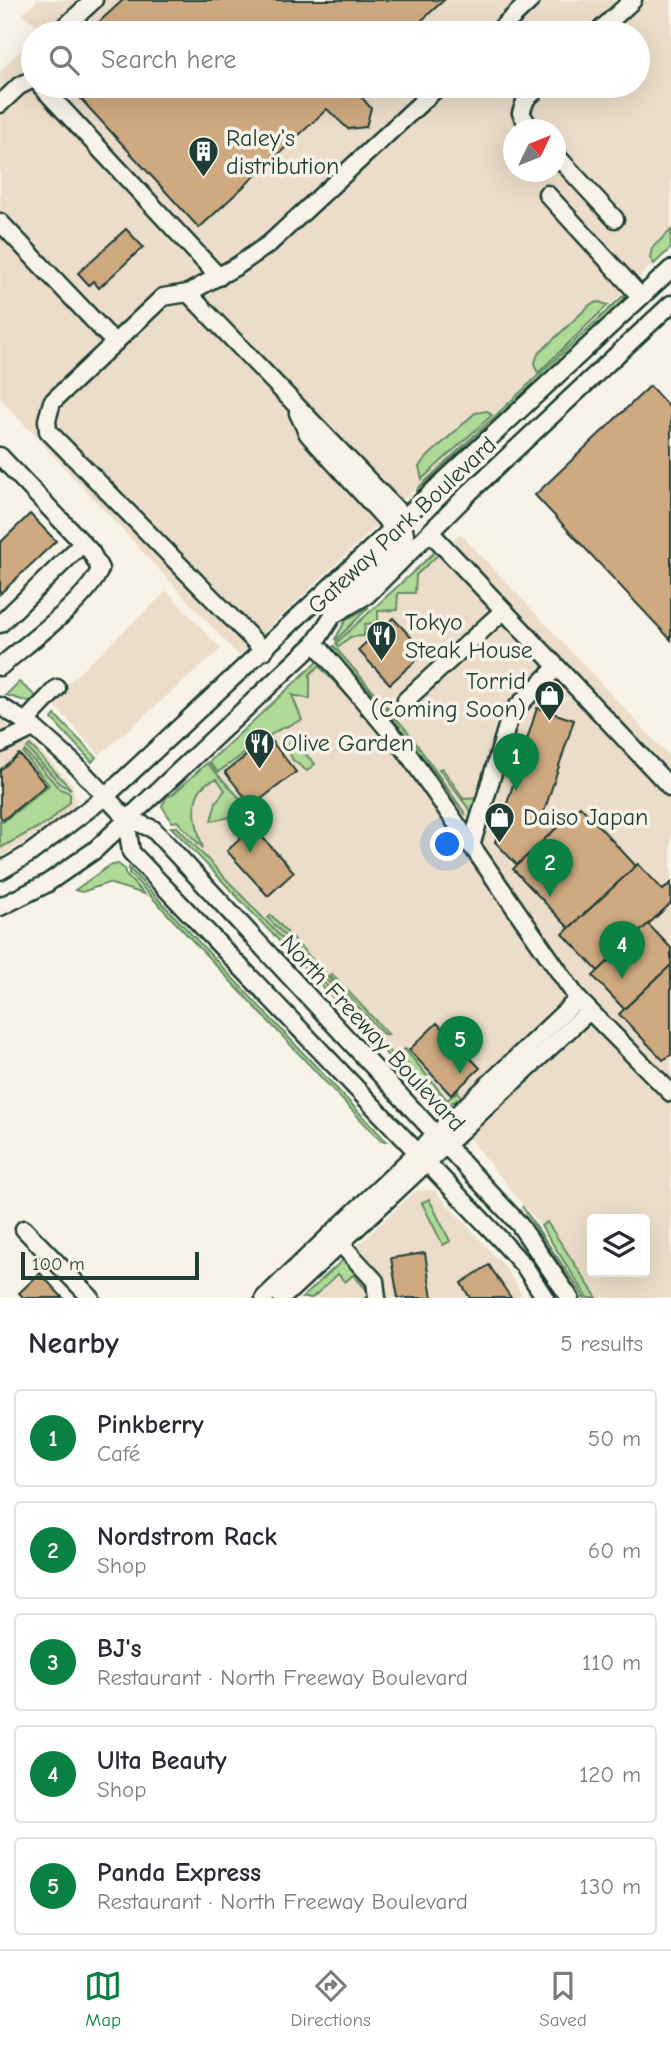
<!DOCTYPE html>
<html lang="en">
<head>
<meta charset="utf-8">
<style>
	:root { --surface:#fff; --page:#f7f7f7; --text:#2b2b33; --muted:#7c7c81; --line:#e1e1e2; --accent:#0b8043 }
	body { margin:0; font-family:"Comic Neue",sans-serif; background:var(--page); color:var(--text) }
	.controls { position:absolute; right:21px; bottom:21px; display:grid; overflow:hidden; border-radius:7px; box-shadow:0 7px 28px #0002 }
	.controls button { width:63px; height:63px; display:grid; place-items:center; padding:0; border:0; border-bottom:2px solid var(--line); background:var(--surface); color:var(--text); font:35px sans-serif }
	.compass { position:absolute; left:503px; top:119px; width:63px; height:63px; border-radius:50%; background:var(--surface); box-shadow:0 7px 28px #0002; rotate:47deg }
	.scale { position:absolute; left:21px; bottom:18px; width:178px; box-sizing:border-box; padding-left:7px; border:4px solid #1f3d34; border-top:0; font-size:19px; line-height:24px; white-space:nowrap; color:#1f3d34; -webkit-text-stroke:5px #f7f3e8; paint-order:stroke }
	.you { position:absolute; left:448px; top:845px; width:24px; height:24px; margin:-18px; border:5px solid #fff; border-radius:50%; background:#1a73e8; box-shadow:0 0 0 10px #1a73e833 }
	.badge { display:grid; place-items:center; width:46px; height:46px; border-radius:50%; background:var(--accent); color:#fff; font-size:23px; font-weight:700 }
	.pin { position:absolute; translate:-50% -58px; filter:drop-shadow(0 2px 4px #0008) }
	.pin::after { content:''; position:absolute; top:37px; width:24px; height:21px; background:inherit; clip-path:polygon(0 0,100% 0,50% 100%) }
	.list { margin:0; padding:0; list-style:none }
	h2 { display:flex; justify-content:space-between; align-items:center; height:91px; margin:0; padding:0 28px; font-size:30px }
	h2 small { font-size:23px; font-weight:400; color:var(--muted) }
	.list li { display:grid; grid-template-columns:46px 1fr auto; gap:21px; align-items:center; box-sizing:border-box; height:98px; margin:0 14px 14px; padding:0 14px; border:2px solid var(--line); border-radius:7px }
	.list b { display:block; font-size:26px; white-space:nowrap }
	.list p { margin:0; font-size:23px; white-space:nowrap; color:var(--muted) }
	.list em { font-size:23px; font-style:normal; color:var(--muted) }
	.icon { flex:none; width:38px; height:38px; fill:none; stroke:currentColor; stroke-width:2; stroke-linecap:round; stroke-linejoin:round }
	.map { position:relative; flex:none; width:671px; height:1298px; overflow:hidden }
	.search { position:absolute; background:var(--surface); box-shadow:0 7px 28px #0002; left:21px; right:21px; top:21px; height:77px; display:flex; align-items:center; gap:18px; box-sizing:border-box; padding:0 24px; border-radius:38px; color:var(--muted); font-size:26px }
	.sheet { height:651px; background:var(--surface) }
	nav { display:flex; justify-content:space-around; align-items:center; box-sizing:border-box; height:98px; border-top:2px solid var(--line); background:var(--surface); font-size:19px; color:var(--muted) }
	nav a { display:grid; justify-items:center; gap:4px }
	nav .on { color:var(--accent) }
	.map>svg:first-child { display:block }
</style>
</head>
<body>
<div class="map">
<svg width="671" height="1298" viewBox="0 0 671 1298">
	<rect width="100%" height="100%" fill="#f7f3e8"/>
	<filter id="ink" filterUnits="userSpaceOnUse"><feTurbulence type="fractalNoise" baseFrequency=".0143" numOctaves="2"/><feDisplacementMap in="SourceGraphic" scale="14" xChannelSelector="R" yChannelSelector="G"/><feConvolveMatrix kernelMatrix="1 2 1 2 8 2 1 2 1" color-interpolation-filters="sRGB"/></filter>
	<g filter="url(#ink)">
		<!-- built -->
		<g fill="#ebddc9" fill-rule="evenodd">
			<path d="M 38,0 L 671,0 L 671,247 L 239,656 L 0,398 L 0,71 L 33,38 L 33,86 L 638,86 L 638,33 L 38,33 L 42,29 L 22,14 ZM 514,130 L 556,130 L 556,172 L 514,172 Z"/>
			<path d="M 460,533 L 671,758 L 671,1298 L 585,1298 L 539,1224 L 471,1141 L 172,821 L 168,796 ZM 592,1219 L 645,1219 L 645,1272 L 592,1272 Z"/>
			<polygon points="167,591 221,649 99,755 50,700"/>
			<polygon points="0,720 27,738 72,784 76,801 72,810 0,858"/>
			<polygon points="434,1190 505,1267 524,1298 303,1298 415,1191"/>
		</g>
		<!-- green -->
		<g fill="#aed997" stroke="#668b66" stroke-width="2">
			<polygon points="671,230 671,248 654,264 650,258 652,248"/>
			<polygon points="624,295 625,300 417,491 418,488"/>
			<polygon points="599,302 608,305 538,373 534,365 538,354 591,304"/>
			<polygon points="487,411 492,415 422,479 419,467 423,461 475,413"/>
			<polygon points="436,551 439,554 416,575 415,593 398,593 397,610 378,611 378,623 365,624 364,636 350,637 339,647 336,643"/>
			<polygon points="369,607 336,640 335,639 346,620"/>
			<polygon points="334,646 409,733 466,815 384,706 331,649"/>
			<polygon points="319,660 366,711 360,716 362,711 319,666 310,674 310,699 292,695 302,720 278,730 218,772 209,762"/>
			<polygon points="19,682 37,697 28,702 6,695"/>
			<polygon points="55,715 96,757 92,762 52,719"/>
			<polygon points="298,733 293,741 315,764 307,771 293,760 282,739"/>
			<polygon points="30,745 71,789 61,785 27,748"/>
			<polygon points="25,751 60,789 70,793 70,802 50,821 0,848 0,820 3,822 49,785 23,753"/>
			<path d="M 207,763 L 237,795 L 251,816 L 246,820 L 231,817 L 211,821 L 216,802 L 225,790 L 217,779 C 184,787 196,827 203,848 L 177,821 L 172,822 L 162,806 L 167,796 L 172,795 Z"/>
			<polygon points="442,768 464,799 477,798 472,813 439,769"/>
			<polygon points="171,827 177,827 432,1097 431,1101"/>
			<polygon points="118,864 125,869 125,874 144,894 108,883 82,892 75,890 109,866"/>
			<polygon points="129,868 386,1141 381,1141 129,873"/>
			<polygon points="271,915 332,981 330,984 268,918"/>
			<polygon points="332,974 388,1034 383,1034 330,976"/>
			<polygon points="405,1049 447,1100 458,1091 461,1097 448,1105 438,1103 435,1094 398,1055"/>
			<polygon points="429,1199 450,1241 443,1245 422,1203"/>
			<polygon points="522,1206 585,1298 581,1298"/>
			<polygon points="547,1222 597,1298 588,1298 541,1226"/>
			<polygon points="345,1258 371,1284 373,1298 365,1298 369,1292 353,1275 345,1282 338,1274 312,1298 302,1298"/>
		</g>
		<!-- building -->
		<g fill="#cfaa81" stroke="#1f3d34" stroke-width="2">
			<polygon points="123,0 444,0 408,33 87,33"/>
			<polygon points="69,86 352,86 371,108 366,127 348,129 327,109 199,228"/>
			<polygon points="126,229 143,247 99,288 93,281 89,285 78,273"/>
			<polygon points="650,386 671,409 671,640 535,495"/>
			<polygon points="30,514 56,541 0,594 0,543"/>
			<polygon points="393,618 425,652 390,684 358,650"/>
			<polygon points="537,708 574,720 543,815 556,829 517,865 495,842"/>
			<polygon points="269,738 296,772 252,806 225,772"/>
			<polygon points="19,754 46,785 3,820 0,816 0,770"/>
			<polygon points="580,806 636,866 569,928 513,869"/>
			<polygon points="253,827 294,872 268,896 227,851"/>
			<polygon points="638,864 663,890 671,883 671,903 598,971 563,934"/>
			<polygon points="648,924 671,948 671,965 624,1009 593,976"/>
			<polygon points="671,965 671,1055 663,1060 619,1014"/>
			<polygon points="437,1023 480,1068 451,1095 409,1050"/>
			<polygon points="425,1253 432,1298 398,1298 391,1258"/>
			<polygon points="489,1265 511,1298 470,1298 461,1283"/>
			<polygon points="40,1273 63,1298 24,1298 19,1293"/>
		</g>
		<g fill="none" stroke-linecap="round" stroke-linejoin="round">
			<defs>
				<g id="minor">
					<polyline points="58,33 94,0"/>
					<polyline points="496,33 531,0"/>
					<polyline points="597,33 633,0"/>
					<polyline points="41,86 219,277"/>
					<polyline points="0,104 19,86 33,79"/>
					<polyline points="531,130 521,113 526,99 541,86"/>
					<polyline points="556,155 615,219"/>
					<polyline points="547,194 641,297"/>
					<polyline points="0,222 115,343"/>
					<polyline points="188,293 400,513 405,534 401,542 334,605 333,613"/>
					<polyline points="298,413 308,434 389,523 400,523"/>
					<path d="M 0,456 L 91,552 L 100,569 C 89,599 26,644 0,667"/>
					<polyline points="431,533 671,788"/>
					<polyline points="0,624 82,544"/>
					<polyline points="315,643 406,751 578,999 671,1093"/>
					<polyline points="264,651 48,431 47,420 52,402 163,297 188,293 237,266 269,244 439,86"/>
					<polyline points="406,700 503,611"/>
					<polyline points="0,706 32,726 75,764 126,818 153,829 519,1224 570,1298"/>
					<polyline points="25,722 57,688"/>
					<polyline points="0,744 33,728"/>
					<polyline points="126,818 131,852 499,1238 525,1267 545,1298"/>
					<polyline points="471,846 511,713 557,667"/>
					<polyline points="0,871 29,854 106,796 671,269"/>
					<polyline points="0,907 46,884 95,850 315,643 333,615 367,595 471,491 671,304"/>
					<polyline points="24,1229 91,1298"/>
					<polyline points="340,1243 375,1281 377,1298"/>
					<polyline points="264,1298 578,999"/>
					<polyline points="282,1298 589,1011"/>
				</g>
			</defs>
			<!-- minor casing -->
			<use href="#minor" stroke="#1f3d34" stroke-width="21"/>
			<!-- minor -->
			<use href="#minor" stroke="#f7f3e8" stroke-width="16"/>
		</g>
	</g>
	<!-- icons -->
	<defs>
		<symbol id="building-pin" viewBox="-11 -11 22 30"><path d="M0 17L-7.5 6A9.5 9.5 0 1 1 7.5 6Z" fill="#1f3d34" stroke="#f7f3e8"/><path d="M-4-6H4V6H1V3H-1V6H-4ZM-2.5-4.3h1.7v1.8h-1.7ZM.8-4.3h1.7v1.8H.8ZM-2.5-1h1.7V.8h-1.7ZM.8-1h1.7V.8H.8Z" fill="#fff"/></symbol>
		<symbol id="restaurant-pin" viewBox="-11 -11 22 30"><path d="M0 17L-7.5 6A9.5 9.5 0 1 1 7.5 6Z" fill="#1f3d34" stroke="#f7f3e8"/><path d="M-5-6h1v4h1v-4h1v4h1v-4h1v5L-1.5 .5V6h-2V.5L-5-1ZM5-6V6H3V1.5H1.5Q1.5-4 5-6Z" fill="#fff"/></symbol>
		<symbol id="shop-pin" viewBox="-11 -11 22 30"><path d="M0 17L-7.5 6A9.5 9.5 0 1 1 7.5 6Z" fill="#1f3d34" stroke="#f7f3e8"/><path d="M-5-2.5h2.3a2.7 3.5 0 0 1 5.4 0H5L5.5 6h-11ZM-1.5-2.5h3a1.5 2.3 0 0 0-3 0Z" fill="#fff"/></symbol>
	</defs>
	<g fill-rule="evenodd">
		<use href="#building-pin" x="186" y="134" width="35" height="47"/>
		<use href="#restaurant-pin" x="364" y="618" width="35" height="47"/>
		<use href="#shop-pin" x="532" y="678" width="35" height="47"/>
		<use href="#restaurant-pin" x="242" y="726" width="35" height="47"/>
		<use href="#shop-pin" x="482" y="800" width="35" height="47"/>
	</g>
	<g text-anchor="middle" dominant-baseline="central" stroke-width="7" stroke-linejoin="round" paint-order="stroke">
		<!-- poi labels -->
		<g font-size="24" fill="#1f3d34" stroke="#f7f3e8" text-anchor="start">
			<text x="226" y="138">Raley's<tspan x="226" dy="28">distribution</tspan></text>
			<text x="405" y="622">Tokyo<tspan x="405" dy="28">Steak House</tspan></text>
			<text x="526" y="681" text-anchor="end">Torrid<tspan x="526" dy="28">(Coming Soon)</tspan></text>
			<text x="282" y="743">Olive Garden</text>
			<text x="523" y="817">Daiso Japan</text>
		</g>
		<!-- street labels -->
		<g font-size="24" fill="#1f3d34" stroke="#f7f3e8">
			<text transform="translate(402 525) rotate(-43)">Gateway Park Boulevard</text>
			<text transform="translate(373 1033) rotate(47)">North Freeway Boulevard</text>
		</g>
	</g>
</svg>
<div class="controls">
<button><svg class="icon" aria-label="layers" viewBox="0 0 24 24"><path d="M12 4l9 5-9 5-9-5zM3 14l9 5 9-5"/></svg></button>
</div>
<svg class="compass" viewBox="-18 -18 36 36"><path d="M0-13l5 13h-10z" fill="#e53935"/><path d="M0 13l5-13h-10z" fill="#7c7c81"/></svg>
<div class="scale">100 m</div>
<div class="you"></div>
<div class="pin badge" style="left:516px;top:791px">1</div>
<div class="pin badge" style="left:550px;top:897px">2</div>
<div class="pin badge" style="left:250px;top:853px">3</div>
<div class="pin badge" style="left:622px;top:979px">4</div>
<div class="pin badge" style="left:460px;top:1074px">5</div>
<div class="search"><svg class="icon" aria-label="search" viewBox="0 0 24 24"><circle cx="10" cy="10" r="6"/><path d="M15 15l6 6"/></svg>Search here</div>
</div>
<section class="sheet">
<h2>Nearby<small>5 results</small></h2>
<ul class="list">
<li><span class="badge">1</span><div><b>Pinkberry</b><p>Café</p></div><em>50 m</em></li>
<li><span class="badge">2</span><div><b>Nordstrom Rack</b><p>Shop</p></div><em>60 m</em></li>
<li><span class="badge">3</span><div><b>BJ's</b><p>Restaurant · North Freeway Boulevard</p></div><em>110 m</em></li>
<li><span class="badge">4</span><div><b>Ulta Beauty</b><p>Shop</p></div><em>120 m</em></li>
<li><span class="badge">5</span><div><b>Panda Express</b><p>Restaurant · North Freeway Boulevard</p></div><em>130 m</em></li>
</ul>
</section>
<nav>
<a class="on"><svg class="icon" aria-label="map" viewBox="0 0 24 24"><path d="M3 6l6-2 6 2 6-2v14l-6 2-6-2-6 2zM9 4v14M15 6v14"/></svg>Map</a>
<a><svg class="icon" aria-label="directions" viewBox="0 0 24 24"><path d="M12 3l9 9-9 9-9-9zM9 14v-3h6M13 9l2 2-2 2"/></svg>Directions</a>
<a><svg class="icon" aria-label="saved" viewBox="0 0 24 24"><path d="M7 4h10v16l-5-4-5 4z"/></svg>Saved</a>
</nav>
</body>
</html>
